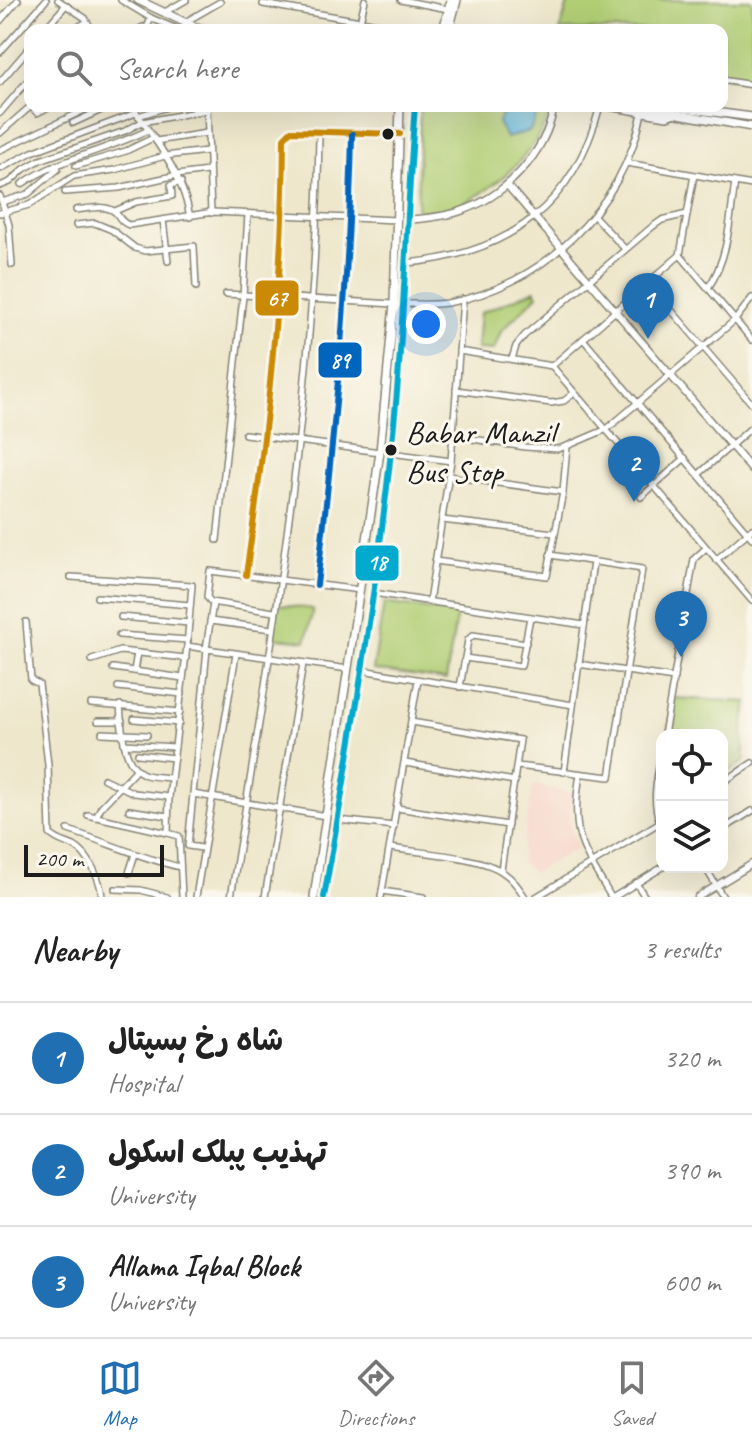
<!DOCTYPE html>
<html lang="en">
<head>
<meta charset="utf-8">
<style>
	:root { --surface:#fff; --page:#f6f6f6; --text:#222; --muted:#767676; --line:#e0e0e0; --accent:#1f6fb2 }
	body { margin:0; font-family:Caveat,"Playpen Sans Arabic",sans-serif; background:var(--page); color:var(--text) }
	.controls { position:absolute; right:24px; bottom:24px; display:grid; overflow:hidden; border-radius:16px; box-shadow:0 8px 32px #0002 }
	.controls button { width:72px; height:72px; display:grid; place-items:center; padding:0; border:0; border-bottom:2px solid var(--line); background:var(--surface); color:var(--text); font:40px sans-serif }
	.scale { position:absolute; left:24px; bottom:20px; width:140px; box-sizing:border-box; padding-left:8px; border:4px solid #1c1c1c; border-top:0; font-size:22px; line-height:28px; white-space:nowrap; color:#1c1c1c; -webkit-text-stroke:6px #fbf7ec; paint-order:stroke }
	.you { position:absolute; left:426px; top:324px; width:28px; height:28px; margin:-20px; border:6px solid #fff; border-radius:50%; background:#1a73e8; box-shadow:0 0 0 12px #1a73e833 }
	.badge { display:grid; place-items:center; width:52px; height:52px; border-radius:50%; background:var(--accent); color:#fff; font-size:26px; font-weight:700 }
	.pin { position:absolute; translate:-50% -66px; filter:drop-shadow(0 2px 4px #0008) }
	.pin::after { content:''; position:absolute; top:42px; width:28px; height:24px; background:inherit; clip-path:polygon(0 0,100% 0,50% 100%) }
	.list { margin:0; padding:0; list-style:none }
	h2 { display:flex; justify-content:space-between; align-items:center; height:104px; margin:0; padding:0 32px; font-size:34px }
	h2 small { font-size:26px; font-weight:400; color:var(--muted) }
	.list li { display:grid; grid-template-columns:52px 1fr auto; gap:24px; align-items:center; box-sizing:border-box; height:112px; padding:0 32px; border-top:2px solid var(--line) }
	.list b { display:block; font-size:30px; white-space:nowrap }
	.list p { margin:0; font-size:26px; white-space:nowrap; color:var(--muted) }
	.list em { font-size:26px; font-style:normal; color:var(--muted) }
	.icon { flex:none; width:44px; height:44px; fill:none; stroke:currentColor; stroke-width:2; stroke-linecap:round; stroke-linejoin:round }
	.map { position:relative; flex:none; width:752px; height:897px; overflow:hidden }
	.search { position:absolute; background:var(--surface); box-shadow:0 8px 32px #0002; left:24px; right:24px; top:24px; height:88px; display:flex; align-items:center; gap:20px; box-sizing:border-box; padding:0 28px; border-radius:16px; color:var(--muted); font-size:30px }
	.sheet { height:440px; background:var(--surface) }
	nav { display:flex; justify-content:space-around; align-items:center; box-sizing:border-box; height:112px; border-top:2px solid var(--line); background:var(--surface); font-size:22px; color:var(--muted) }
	nav a { display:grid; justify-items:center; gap:4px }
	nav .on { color:var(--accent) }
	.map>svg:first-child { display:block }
</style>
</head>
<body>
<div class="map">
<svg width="752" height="897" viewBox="0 0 752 897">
	<rect width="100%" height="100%" fill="#fbf7ec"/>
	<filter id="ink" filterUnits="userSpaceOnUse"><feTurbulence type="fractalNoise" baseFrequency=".0125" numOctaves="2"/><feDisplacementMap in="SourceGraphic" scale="16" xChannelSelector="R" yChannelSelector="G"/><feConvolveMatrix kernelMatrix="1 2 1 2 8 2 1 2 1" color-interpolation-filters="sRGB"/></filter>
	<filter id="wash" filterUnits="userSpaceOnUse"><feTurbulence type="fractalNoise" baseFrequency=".006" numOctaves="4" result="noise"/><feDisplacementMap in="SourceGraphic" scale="32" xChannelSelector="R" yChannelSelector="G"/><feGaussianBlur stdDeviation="1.8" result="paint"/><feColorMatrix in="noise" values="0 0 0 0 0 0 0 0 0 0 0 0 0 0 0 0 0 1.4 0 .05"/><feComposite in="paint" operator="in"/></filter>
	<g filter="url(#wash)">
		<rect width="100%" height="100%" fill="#eee7cc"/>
		<!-- built -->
		<polygon fill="#f6d1c6" points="533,785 574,793 570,810 571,829 578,848 533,873 520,862"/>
		<!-- green -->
		<g fill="#b1ce74" stroke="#667548" stroke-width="2">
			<polygon points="569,0 752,0 752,81 722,76 722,30 560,30"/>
			<path d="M 420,106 L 552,106 C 539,151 493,194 448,209 C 439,213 427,212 417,213 Z"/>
			<polygon points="535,290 538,295 501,331 494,350 477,349 480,313"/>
			<polygon points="384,603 457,613 446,680 373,670"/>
			<polygon points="275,604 313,609 306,641 270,637"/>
			<polygon points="674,698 747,702 743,731 745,761 722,776 722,735 668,735"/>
		</g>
		<!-- water -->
		<polygon fill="#63bbe0" stroke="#406c7e" stroke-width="2" points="507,106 538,111 530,131 506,138 498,122"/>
	</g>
	<g filter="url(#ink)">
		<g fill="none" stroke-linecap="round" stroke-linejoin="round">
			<defs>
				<g id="minor">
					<polyline points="58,0 85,18 92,30"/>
					<polyline points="121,0 151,18 179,30"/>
					<polyline points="401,0 448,9"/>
					<polyline points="263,4 412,30"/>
					<polyline points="165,12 186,0"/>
					<polyline points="0,21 18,0"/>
					<polyline points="187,21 220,2"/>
					<polyline points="198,26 211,30"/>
					<polyline points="44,30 66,5"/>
					<polyline points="72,30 87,22"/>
					<polyline points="137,30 143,27"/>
					<polyline points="146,30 151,18"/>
					<polyline points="358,30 365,0"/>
					<polyline points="0,52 46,0"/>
					<polyline points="722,80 752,85"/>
					<polyline points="0,82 30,47"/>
					<polyline points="31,106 37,113 51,106"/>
					<path d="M 132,106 C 156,142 183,174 190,217"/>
					<polyline points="189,106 202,109"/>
					<polyline points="207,106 211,213"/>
					<polyline points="602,106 667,117 675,114"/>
					<polyline points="0,113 30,78"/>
					<polyline points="138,116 170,106"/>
					<polyline points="73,123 110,106"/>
					<polyline points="0,133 31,106"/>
					<polyline points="156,141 207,133"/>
					<polyline points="0,150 93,106"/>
					<polyline points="627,163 752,185"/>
					<polyline points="76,166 126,151 153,138"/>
					<polyline points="0,169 32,152 136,113"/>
					<path d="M 22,184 C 61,157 107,151 148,130"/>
					<polyline points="0,186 10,182 24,169 40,160 125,131 142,122 207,110"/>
					<polyline points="65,192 119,188 177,175 208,171"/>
					<polyline points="0,196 9,225 12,265"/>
					<polyline points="2,202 28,194 58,169 56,165"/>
					<path d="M 76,210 C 87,209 106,204 115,212 C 121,218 120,222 129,225 L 213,212 L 397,220"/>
					<polyline points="115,211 136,202 172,196 171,185 181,182"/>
					<polyline points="0,213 29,205 74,176 114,170 165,156 207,151"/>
					<polyline points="594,216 625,249"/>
					<polyline points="163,220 168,261"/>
					<polyline points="76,225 95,223 112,230 135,248 145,251 194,246 196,287"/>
					<polyline points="680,255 752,340"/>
					<path d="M 407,263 C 508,254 574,206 600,106"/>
					<polyline points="648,283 752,404"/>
					<path d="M 708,288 C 729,258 730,217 735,182"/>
					<polyline points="226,294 394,304"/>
					<path d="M 404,304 C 418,304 433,305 447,303 C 542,287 624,207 642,113"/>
					<polyline points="583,339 752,538"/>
					<polyline points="459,351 552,366 680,255 694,175"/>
					<polyline points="512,359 516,346 525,335 652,227 662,220 687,214"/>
					<polyline points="552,366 752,601"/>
					<polyline points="456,390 551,403 564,401 574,393"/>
					<polyline points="245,434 380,452"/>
					<polyline points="453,436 525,447 558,449 567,446 607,429 735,320 752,298"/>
					<polyline points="391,453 451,461"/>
					<polyline points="699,474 752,427"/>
					<polyline points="448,476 563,492"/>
					<polyline points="641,497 685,458"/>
					<polyline points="442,520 554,533"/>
					<polyline points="217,540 243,296 248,214"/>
					<polyline points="716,560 752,529"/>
					<polyline points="435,561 547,576 563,492 567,446"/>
					<path d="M 246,575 C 267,430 283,285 284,138 L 291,131 L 400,134"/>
					<polyline points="71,577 192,585 187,646"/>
					<path d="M 317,585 C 334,435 349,285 352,134"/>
					<polyline points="373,593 584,625"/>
					<polyline points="97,597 190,605"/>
					<polyline points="429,602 451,461 463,299"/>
					<polyline points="274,612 211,602 207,597 210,571 360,590"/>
					<polyline points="121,617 189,623"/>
					<polyline points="210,621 272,629"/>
					<path d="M 26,622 L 31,680 L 39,684 L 48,765 L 50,834 C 57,841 65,842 74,846 C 89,854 101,881 102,897"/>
					<polyline points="119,635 188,640"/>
					<polyline points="206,649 213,603"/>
					<polyline points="465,658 468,640 473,635 526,643"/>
					<polyline points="92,660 120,651 186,658"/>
					<polyline points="578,664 674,678"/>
					<polyline points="113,668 183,678"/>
					<polyline points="362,670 573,705"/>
					<polyline points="134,671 137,653"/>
					<polyline points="118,687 182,694"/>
					<polyline points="460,687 465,658 521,666 530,617"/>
					<polyline points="91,704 180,712"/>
					<path d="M 120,705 C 122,726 121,766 146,775 C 153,777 163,777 171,778"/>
					<polyline points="134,719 179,723"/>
					<polyline points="98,721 122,721"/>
					<polyline points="411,722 520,740 501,870"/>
					<polyline points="102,733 147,735"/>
					<polyline points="664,735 694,559 706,548"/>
					<polyline points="124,744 175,747"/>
					<polyline points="138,754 174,758"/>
					<polyline points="405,763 515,781"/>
					<polyline points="517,766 610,777 642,569 550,555"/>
					<polyline points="564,772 593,562"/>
					<path d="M 580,774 C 570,834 581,846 611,897"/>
					<polyline points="104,779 134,793 169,797"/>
					<polyline points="722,783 752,763"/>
					<polyline points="193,794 188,846 202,848"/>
					<polyline points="397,808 508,825"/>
					<polyline points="129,810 168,816"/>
					<polyline points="88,815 168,833"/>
					<polyline points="326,816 193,794 207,649 348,669"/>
					<polyline points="96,817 101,807 137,769"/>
					<polyline points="338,820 394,826"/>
					<path d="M 660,822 C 650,798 659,773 662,748"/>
					<path d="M 68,830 C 106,842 141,858 180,867"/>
					<polyline points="722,830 752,811"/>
					<path d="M 391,848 C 419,853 482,856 504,873 C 513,879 519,888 525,897"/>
					<polyline points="705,867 723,897"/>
					<polyline points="129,873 135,854"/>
					<polyline points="636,883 645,897"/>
					<polyline points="115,889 141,890 167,897"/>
					<polyline points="382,891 423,897"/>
					<polyline points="182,897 179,836 168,833 169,797 187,646 207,649"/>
					<polyline points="196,897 236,654"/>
					<path d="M 231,897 C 272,644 316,390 319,134"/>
					<polyline points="265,897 303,664"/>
					<polyline points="381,897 418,680"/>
					<polyline points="536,897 662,821"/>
					<polyline points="614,897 663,867"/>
				</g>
				<g id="tertiary">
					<polyline points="507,185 752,470"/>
					<path d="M 409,220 C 425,218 443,217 458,212 C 504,198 546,154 554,106"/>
					<polyline points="698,897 752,864"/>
				</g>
				<g id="secondary">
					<polyline points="138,0 201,30"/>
					<polyline points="443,30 451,0"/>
					<polyline points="449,30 457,0"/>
					<polyline points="633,106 752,127"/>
					<polyline points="668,106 752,117"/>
					<polyline points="314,897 380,452 394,304 400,106"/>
					<path d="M 324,897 C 353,734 380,569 396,403 C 405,304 407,205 415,106"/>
				</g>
			</defs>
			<!-- minor casing -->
			<use href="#minor" stroke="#858274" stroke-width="8"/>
			<!-- tertiary casing -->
			<use href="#tertiary" stroke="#858274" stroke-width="9"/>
			<!-- secondary casing -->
			<use href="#secondary" stroke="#858274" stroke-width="10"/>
			<!-- minor -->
			<use href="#minor" stroke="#fff" stroke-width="5"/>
			<!-- tertiary -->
			<use href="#tertiary" stroke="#fff" stroke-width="6"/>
			<!-- secondary -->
			<use href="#secondary" stroke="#fff" stroke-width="7"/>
			<defs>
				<path id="bus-1" d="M 246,575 C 267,430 283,285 284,138 L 291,131 L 400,134"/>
				<path id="bus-2" d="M 317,585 C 334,435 349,285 352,134"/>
				<path id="bus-3" d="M 324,897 C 353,734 380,569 396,403 C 405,304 407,205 415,106"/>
			</defs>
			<!-- bus-1 casing -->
			<use href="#bus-1" stroke="#fbf7ec" stroke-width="12"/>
			<!-- bus-2 casing -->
			<use href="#bus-2" stroke="#fbf7ec" stroke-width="12"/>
			<!-- bus-3 casing -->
			<use href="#bus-3" stroke="#fbf7ec" stroke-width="12"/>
			<!-- bus-1 -->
			<use href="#bus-1" stroke="#cb8a06" stroke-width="6"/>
			<!-- bus-2 -->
			<use href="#bus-2" stroke="#0065bd" stroke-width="6"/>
			<!-- bus-3 -->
			<use href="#bus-3" stroke="#00a9ce" stroke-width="6"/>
		</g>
	</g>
	<!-- markers -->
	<g fill="#1c1c1c" stroke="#fbf7ec" stroke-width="3">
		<circle cx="388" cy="134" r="7"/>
		<circle cx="391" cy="450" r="7"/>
	</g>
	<g text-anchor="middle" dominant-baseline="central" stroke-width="6" stroke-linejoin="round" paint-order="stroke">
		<!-- bus labels -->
		<g font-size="32" fill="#1c1c1c" stroke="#fbf7ec" text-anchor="start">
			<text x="406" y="432">Babar Manzil<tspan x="406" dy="39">Bus Stop</tspan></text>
		</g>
	</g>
	<g stroke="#fbf7ec" stroke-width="3">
		<rect x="254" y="279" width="46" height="38" rx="8" fill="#cb8a06"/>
		<rect x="317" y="341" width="46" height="38" rx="8" fill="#0065bd"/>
		<rect x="354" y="544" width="46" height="38" rx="8" fill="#00a9ce"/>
	</g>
	<g font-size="22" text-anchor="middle" font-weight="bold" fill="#fff">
		<text x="277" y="306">67</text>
		<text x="340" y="368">89</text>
		<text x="377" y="570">18</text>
	</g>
</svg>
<div class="controls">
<button><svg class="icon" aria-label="locate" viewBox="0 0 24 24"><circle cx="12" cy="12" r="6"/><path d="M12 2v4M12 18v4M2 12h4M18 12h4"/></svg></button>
<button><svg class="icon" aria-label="layers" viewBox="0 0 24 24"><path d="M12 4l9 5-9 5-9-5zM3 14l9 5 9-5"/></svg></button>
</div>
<div class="scale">200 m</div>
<div class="you"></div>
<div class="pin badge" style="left:648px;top:339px">1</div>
<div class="pin badge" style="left:634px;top:502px">2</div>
<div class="pin badge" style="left:681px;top:657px">3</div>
<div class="search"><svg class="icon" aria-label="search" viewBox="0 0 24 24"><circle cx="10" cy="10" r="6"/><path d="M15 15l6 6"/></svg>Search here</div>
</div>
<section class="sheet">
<h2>Nearby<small>3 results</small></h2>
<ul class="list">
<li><span class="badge">1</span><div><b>شاہ رخ ہسپتال</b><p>Hospital</p></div><em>320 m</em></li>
<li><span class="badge">2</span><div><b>تہذیب پبلک اسکول</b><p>University</p></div><em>390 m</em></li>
<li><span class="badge">3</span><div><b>Allama Iqbal Block</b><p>University</p></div><em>600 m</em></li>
</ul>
</section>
<nav>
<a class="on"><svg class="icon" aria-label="map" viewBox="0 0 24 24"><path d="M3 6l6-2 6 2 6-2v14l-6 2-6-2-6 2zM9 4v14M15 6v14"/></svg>Map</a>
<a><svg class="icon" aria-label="directions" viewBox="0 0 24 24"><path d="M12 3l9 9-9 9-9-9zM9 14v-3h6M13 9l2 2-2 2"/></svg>Directions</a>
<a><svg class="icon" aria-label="saved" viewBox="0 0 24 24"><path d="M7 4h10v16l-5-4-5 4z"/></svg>Saved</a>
</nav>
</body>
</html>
